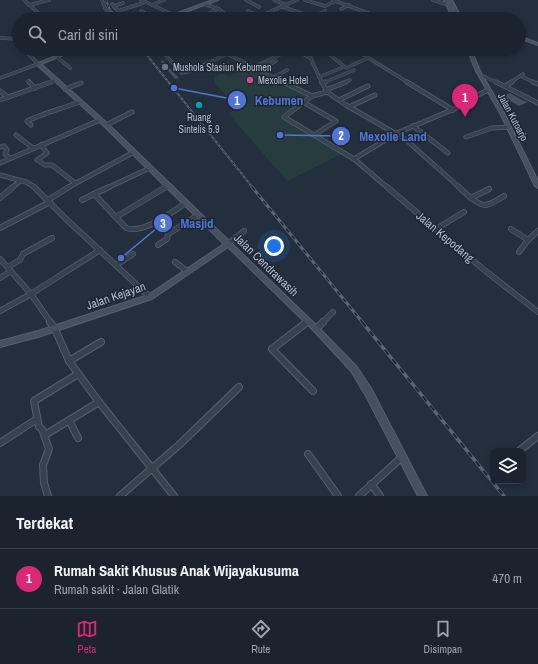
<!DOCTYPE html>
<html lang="id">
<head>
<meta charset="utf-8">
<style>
	:root { --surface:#1b232e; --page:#242b36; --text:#f1f3f6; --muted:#a0a4aa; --line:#39404a; --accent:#db2777 }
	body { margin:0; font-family:"Archivo Narrow",sans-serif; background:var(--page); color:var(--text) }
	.controls { position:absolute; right:12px; bottom:12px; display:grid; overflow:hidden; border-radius:8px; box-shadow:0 2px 6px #0003 }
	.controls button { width:36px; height:36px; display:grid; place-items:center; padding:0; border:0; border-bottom:1px solid var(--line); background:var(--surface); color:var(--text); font:20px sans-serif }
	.you { position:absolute; left:274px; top:246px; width:14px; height:14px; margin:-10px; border:3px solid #fff; border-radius:50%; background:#1a73e8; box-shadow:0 0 0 6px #1a73e833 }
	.badge { display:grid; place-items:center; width:26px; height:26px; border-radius:50%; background:var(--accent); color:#fff; font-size:13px; font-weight:700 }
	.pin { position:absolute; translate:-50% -33px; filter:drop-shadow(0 1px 2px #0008) }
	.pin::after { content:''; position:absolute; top:21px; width:14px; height:12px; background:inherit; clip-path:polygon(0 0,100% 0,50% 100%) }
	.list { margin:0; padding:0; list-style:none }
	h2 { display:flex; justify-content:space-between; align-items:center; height:52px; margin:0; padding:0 16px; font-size:17px }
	h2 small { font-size:13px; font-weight:400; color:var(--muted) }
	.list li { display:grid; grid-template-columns:26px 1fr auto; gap:12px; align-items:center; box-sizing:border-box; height:60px; padding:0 16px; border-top:1px solid var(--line) }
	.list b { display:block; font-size:15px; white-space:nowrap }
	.list p { margin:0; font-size:13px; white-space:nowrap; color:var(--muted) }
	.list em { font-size:13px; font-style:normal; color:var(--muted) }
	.icon { flex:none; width:22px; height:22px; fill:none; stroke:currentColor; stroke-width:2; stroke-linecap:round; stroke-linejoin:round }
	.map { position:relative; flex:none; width:538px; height:496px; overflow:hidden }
	.search { position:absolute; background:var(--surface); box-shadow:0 2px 6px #0003; left:12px; right:12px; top:12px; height:44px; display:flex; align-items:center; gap:10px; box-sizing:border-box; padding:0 14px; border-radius:22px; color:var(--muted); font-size:15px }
	.sheet { height:112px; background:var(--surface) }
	nav { display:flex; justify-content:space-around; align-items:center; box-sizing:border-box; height:56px; border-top:1px solid var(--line); background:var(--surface); font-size:11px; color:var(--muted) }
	nav a { display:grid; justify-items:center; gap:2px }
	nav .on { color:var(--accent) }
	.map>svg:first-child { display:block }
</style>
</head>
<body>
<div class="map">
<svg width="538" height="496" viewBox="0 0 538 496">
	<rect width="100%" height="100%" fill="#242f3e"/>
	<!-- green -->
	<path fill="#263c3f" d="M 250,65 L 312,96 L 283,116 L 343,153 L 287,181 L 228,113 L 238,109 L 215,83 L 214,78 C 219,73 223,74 230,76 Z"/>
	<!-- building -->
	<g fill="#455162">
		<polygon points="163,60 173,72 179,78 175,79 161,62"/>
		<polygon points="510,93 522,100 528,102 519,106 502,96"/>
	</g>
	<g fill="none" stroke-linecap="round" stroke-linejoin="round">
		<defs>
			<g id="street-far3">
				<polyline points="24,0 45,19"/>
				<polyline points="102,0 105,8 113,19"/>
				<polyline points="141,0 174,15"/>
				<polyline points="246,0 259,7"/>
				<polyline points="274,0 287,5"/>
				<polyline points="305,0 325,6 336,1"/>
				<polyline points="333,0 384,19"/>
				<polyline points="433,0 452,6"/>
				<polyline points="112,4 125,19"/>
				<polyline points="204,4 219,9 231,19"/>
				<polyline points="29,5 49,0"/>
				<polyline points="152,5 164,0"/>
				<polyline points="114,6 123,3"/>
				<polyline points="283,7 312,17"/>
				<polyline points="341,9 349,5"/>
				<polyline points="118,11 146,2"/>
				<polyline points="141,11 156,19"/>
				<polyline points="248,11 264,19"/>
				<polyline points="208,14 218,9"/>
				<polyline points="267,14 281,19"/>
				<polyline points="62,19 70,17 74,19"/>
				<polyline points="253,19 297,0"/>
				<polyline points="307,19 325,11"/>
				<polyline points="0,38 19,39"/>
				<polyline points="160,49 182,73 191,71 227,54 285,83"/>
				<polyline points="217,49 227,54"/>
				<polyline points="295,49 311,59 322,83"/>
				<polyline points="354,49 409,83"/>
				<polyline points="329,54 346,68 368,58"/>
				<polyline points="57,57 70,68"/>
				<polyline points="308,57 322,49"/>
				<polyline points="254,67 292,49"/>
				<polyline points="259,70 276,61"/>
				<polyline points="481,75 498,83"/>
				<polyline points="521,76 535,83"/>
				<polyline points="274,77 287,70"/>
				<polyline points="319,77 344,67"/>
				<polyline points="0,78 38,64 24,49"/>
				<polyline points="28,81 30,83"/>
				<polyline points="48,83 55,80"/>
				<polyline points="323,83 354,70"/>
				<polyline points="344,83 350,80"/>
				<polyline points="510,83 523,74"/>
			</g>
			<g id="street-far2">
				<polyline points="29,82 35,88"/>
				<polyline points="283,82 312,96 284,117 354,159 388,188"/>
				<polyline points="322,82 327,92 346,105 405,139 460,188"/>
				<polyline points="407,82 453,110"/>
				<polyline points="496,82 538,103"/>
				<polyline points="533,82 538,84"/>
				<polyline points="322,83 325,82"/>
				<polyline points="505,86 512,82"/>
				<polyline points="65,89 81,83"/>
				<polyline points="326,90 346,82"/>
				<polyline points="0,91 8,97"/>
				<polyline points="312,96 327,92"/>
				<polyline points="0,100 51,82"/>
				<polyline points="339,100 368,86"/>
				<polyline points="303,102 336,121 314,135"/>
				<polyline points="349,107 375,95"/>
				<path d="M 31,125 L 27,121 C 44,113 61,109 79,102"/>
				<polyline points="106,125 132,112"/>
				<polyline points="413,126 448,153"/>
				<polyline points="16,135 33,148"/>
				<polyline points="466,137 492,128 509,127"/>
				<polyline points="41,145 47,153 37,160 45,165 52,165 75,183"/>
				<polyline points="0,147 4,146 7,150 5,154 10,158"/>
				<polyline points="354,159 397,133 466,104 476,96 488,90"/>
				<polyline points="0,163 100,120"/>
				<polyline points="0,175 26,182 36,188"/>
				<polyline points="12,188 20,181"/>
				<polyline points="67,188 134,152"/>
				<polyline points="107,188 150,168"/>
				<polyline points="165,188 168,186"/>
			</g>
			<g id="street-far1">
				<polyline points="34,187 66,219 150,297"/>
				<path d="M 109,187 L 94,194 L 126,228 C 144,234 170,213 186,203"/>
				<polyline points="387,187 483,269 538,312"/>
				<path d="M 459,187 C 464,192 478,206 486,205 C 492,204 499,199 504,196"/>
				<polyline points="0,198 13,187"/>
				<polyline points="471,198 489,189"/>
				<polyline points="48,200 69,187"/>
				<polyline points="82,200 94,194"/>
				<polyline points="116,217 166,187"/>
				<polyline points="0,228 50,202"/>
				<polyline points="436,229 464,212"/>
				<polyline points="511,229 528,240"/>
				<polyline points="228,244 244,231"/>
				<polyline points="158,245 167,239 168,234 198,215"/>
				<polyline points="519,252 528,240 538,231"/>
				<polyline points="0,259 31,294 51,323"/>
				<polyline points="175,262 188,272"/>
				<polyline points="116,265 133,254"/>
				<polyline points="8,267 20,260 23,254 52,238"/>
				<polyline points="0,278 11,271"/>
				<polyline points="0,311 31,294 100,250"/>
				<polyline points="305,323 308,321"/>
				<polyline points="322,323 333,312"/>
			</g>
			<g id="street">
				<polyline points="50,322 55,329 69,361 99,402 174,496"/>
				<polyline points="307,322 272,349 313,391"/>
				<polyline points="316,329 323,322"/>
				<polyline points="69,361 101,342"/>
				<polyline points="69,420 78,438"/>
				<polyline points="45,435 99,402"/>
				<polyline points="0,443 37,419"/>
				<polyline points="519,451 538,436"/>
				<polyline points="308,454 338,496"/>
				<polyline points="371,484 380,496"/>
				<polyline points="48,496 44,483 43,465 49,449 42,429 39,427 34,401 78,374"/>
				<polyline points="120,496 179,445 239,387"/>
				<polyline points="359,496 402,457"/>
			</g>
			<g id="secondary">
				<polygon points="213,0 218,0 166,19 161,19"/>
				<polygon points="444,0 448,0 457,19 453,19"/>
				<polygon points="448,0 452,0 462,19 458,19"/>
				<polygon points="519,36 538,43 538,45 519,38"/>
				<polygon points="73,49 78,49 41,64 108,124 318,327 357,367 372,390 427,496 418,496 366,396 351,371 314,331 228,247 152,299 38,337 0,347 0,341 38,331 148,295 224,244 104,126 36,64"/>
				<polygon points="467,49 471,49 480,71 504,113 538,181 538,188 535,186 500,113 476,71"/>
			</g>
		</defs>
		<!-- street-far3 casing -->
		<use href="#street-far3" stroke="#565f6c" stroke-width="3.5"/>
		<!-- street-far2 casing -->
		<use href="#street-far2" stroke="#565f6c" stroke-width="5"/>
		<!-- street-far1 casing -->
		<use href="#street-far1" stroke="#565f6c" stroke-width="6"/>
		<!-- street casing -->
		<use href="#street" stroke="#565f6c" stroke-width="8"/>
		<!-- secondary casing -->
		<use href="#secondary" stroke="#565f6c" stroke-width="2"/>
		<!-- street-far3 -->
		<use href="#street-far3" stroke="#38414e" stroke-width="2.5"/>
		<!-- street-far2 -->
		<use href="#street-far2" stroke="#38414e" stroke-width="3.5"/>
		<!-- street-far1 -->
		<use href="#street-far1" stroke="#38414e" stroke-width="4.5"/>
		<!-- street -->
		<use href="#street" stroke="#38414e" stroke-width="6"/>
		<!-- secondary -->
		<use href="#secondary" fill="#465061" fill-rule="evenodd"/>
		<defs>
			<g id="rail-far2">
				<polyline points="106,0 110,10 118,19"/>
				<polyline points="142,49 253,188"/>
			</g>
			<polyline id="rail-far1" points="252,187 363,323"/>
			<polyline id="rail" points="362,322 504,496"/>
		</defs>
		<!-- rail-far2 casing -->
		<use href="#rail-far2" stroke="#5a6575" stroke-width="2"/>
		<!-- rail-far1 casing -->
		<use href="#rail-far1" stroke="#5a6575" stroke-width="3"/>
		<!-- rail casing -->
		<use href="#rail" stroke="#5a6575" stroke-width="3.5"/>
		<!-- rail-far2 -->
		<use href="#rail-far2" stroke="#1d2633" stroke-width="1" stroke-dasharray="2.5" stroke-linecap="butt"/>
		<!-- rail-far1 -->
		<use href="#rail-far1" stroke="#1d2633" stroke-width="1.5" stroke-dasharray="4.5" stroke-linecap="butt"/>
		<!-- rail -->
		<use href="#rail" stroke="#1d2633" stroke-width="2" stroke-dasharray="6" stroke-linecap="butt"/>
	</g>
	<!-- markers -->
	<circle fill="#6b7280" stroke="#1d2633" stroke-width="1.5" cx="165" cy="67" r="4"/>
	<circle fill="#d1479c" stroke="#1d2633" stroke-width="1.5" cx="250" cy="80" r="4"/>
	<circle fill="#0f9aa8" stroke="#1d2633" stroke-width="1.5" cx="199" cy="105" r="4"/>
	<g text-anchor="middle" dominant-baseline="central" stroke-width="3" stroke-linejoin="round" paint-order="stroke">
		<!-- far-poi labels -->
		<g font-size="10" fill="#b4bcc9" stroke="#1d2633" text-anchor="start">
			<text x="173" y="67">Mushola Stasiun Kebumen</text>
			<text x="258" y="80">Mexolie Hotel</text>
			<text x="199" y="117" text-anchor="middle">Ruang<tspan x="199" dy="12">Sintelis 5.9</tspan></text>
		</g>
		<!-- far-street labels -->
		<g font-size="10" fill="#b4bcc9" stroke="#1d2633">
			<text transform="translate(513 117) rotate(62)">Jalan Kutoarjo</text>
		</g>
		<!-- street labels -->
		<g font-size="12" fill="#b4bcc9" stroke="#1d2633">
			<text transform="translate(445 237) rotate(40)">Jalan Kepodang</text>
			<text transform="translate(266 265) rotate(44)">Jalan Cendrawasih</text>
			<text transform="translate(116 296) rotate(-19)">Jalan Kejayan</text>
		</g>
	</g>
	<!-- callouts -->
	<path fill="none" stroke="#5274d3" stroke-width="1.5" d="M174 88L237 100M280 135L341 136M121 258L163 223"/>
	<g fill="#5274d3" stroke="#1d2633" stroke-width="1.5">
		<circle cx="174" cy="88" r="4"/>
		<circle cx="280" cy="135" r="4"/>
		<circle cx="121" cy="258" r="4"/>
		<circle cx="237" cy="100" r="10"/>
		<circle cx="341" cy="136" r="10"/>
		<circle cx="163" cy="223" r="10"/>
	</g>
	<g font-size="12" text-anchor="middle" font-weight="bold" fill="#fff">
		<text x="237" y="105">1</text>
		<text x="341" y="140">2</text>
		<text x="163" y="228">3</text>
	</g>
	<g font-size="13" text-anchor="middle" font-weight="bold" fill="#5274d3" stroke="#1d2633" stroke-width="3" stroke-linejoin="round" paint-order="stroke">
		<text x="279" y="105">Kebumen</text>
		<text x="393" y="141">Mexolie Land</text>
		<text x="197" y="228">Masjid</text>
	</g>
</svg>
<div class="controls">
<button><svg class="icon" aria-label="layers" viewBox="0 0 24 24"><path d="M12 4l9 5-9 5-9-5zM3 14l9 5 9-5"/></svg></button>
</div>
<div class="you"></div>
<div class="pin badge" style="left:465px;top:117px">1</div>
<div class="search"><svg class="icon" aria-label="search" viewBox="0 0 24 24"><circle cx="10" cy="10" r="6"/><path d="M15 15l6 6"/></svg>Cari di sini</div>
</div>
<section class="sheet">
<h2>Terdekat<small></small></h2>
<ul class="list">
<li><span class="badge">1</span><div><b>Rumah Sakit Khusus Anak Wijayakusuma</b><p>Rumah sakit · Jalan Glatik</p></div><em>470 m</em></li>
</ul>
</section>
<nav>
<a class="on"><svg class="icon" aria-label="map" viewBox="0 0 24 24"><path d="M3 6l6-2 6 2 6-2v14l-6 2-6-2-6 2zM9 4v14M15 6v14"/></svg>Peta</a>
<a><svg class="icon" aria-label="directions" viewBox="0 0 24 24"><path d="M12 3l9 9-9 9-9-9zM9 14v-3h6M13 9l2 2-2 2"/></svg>Rute</a>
<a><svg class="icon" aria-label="saved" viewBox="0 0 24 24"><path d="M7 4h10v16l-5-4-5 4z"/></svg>Disimpan</a>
</nav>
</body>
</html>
